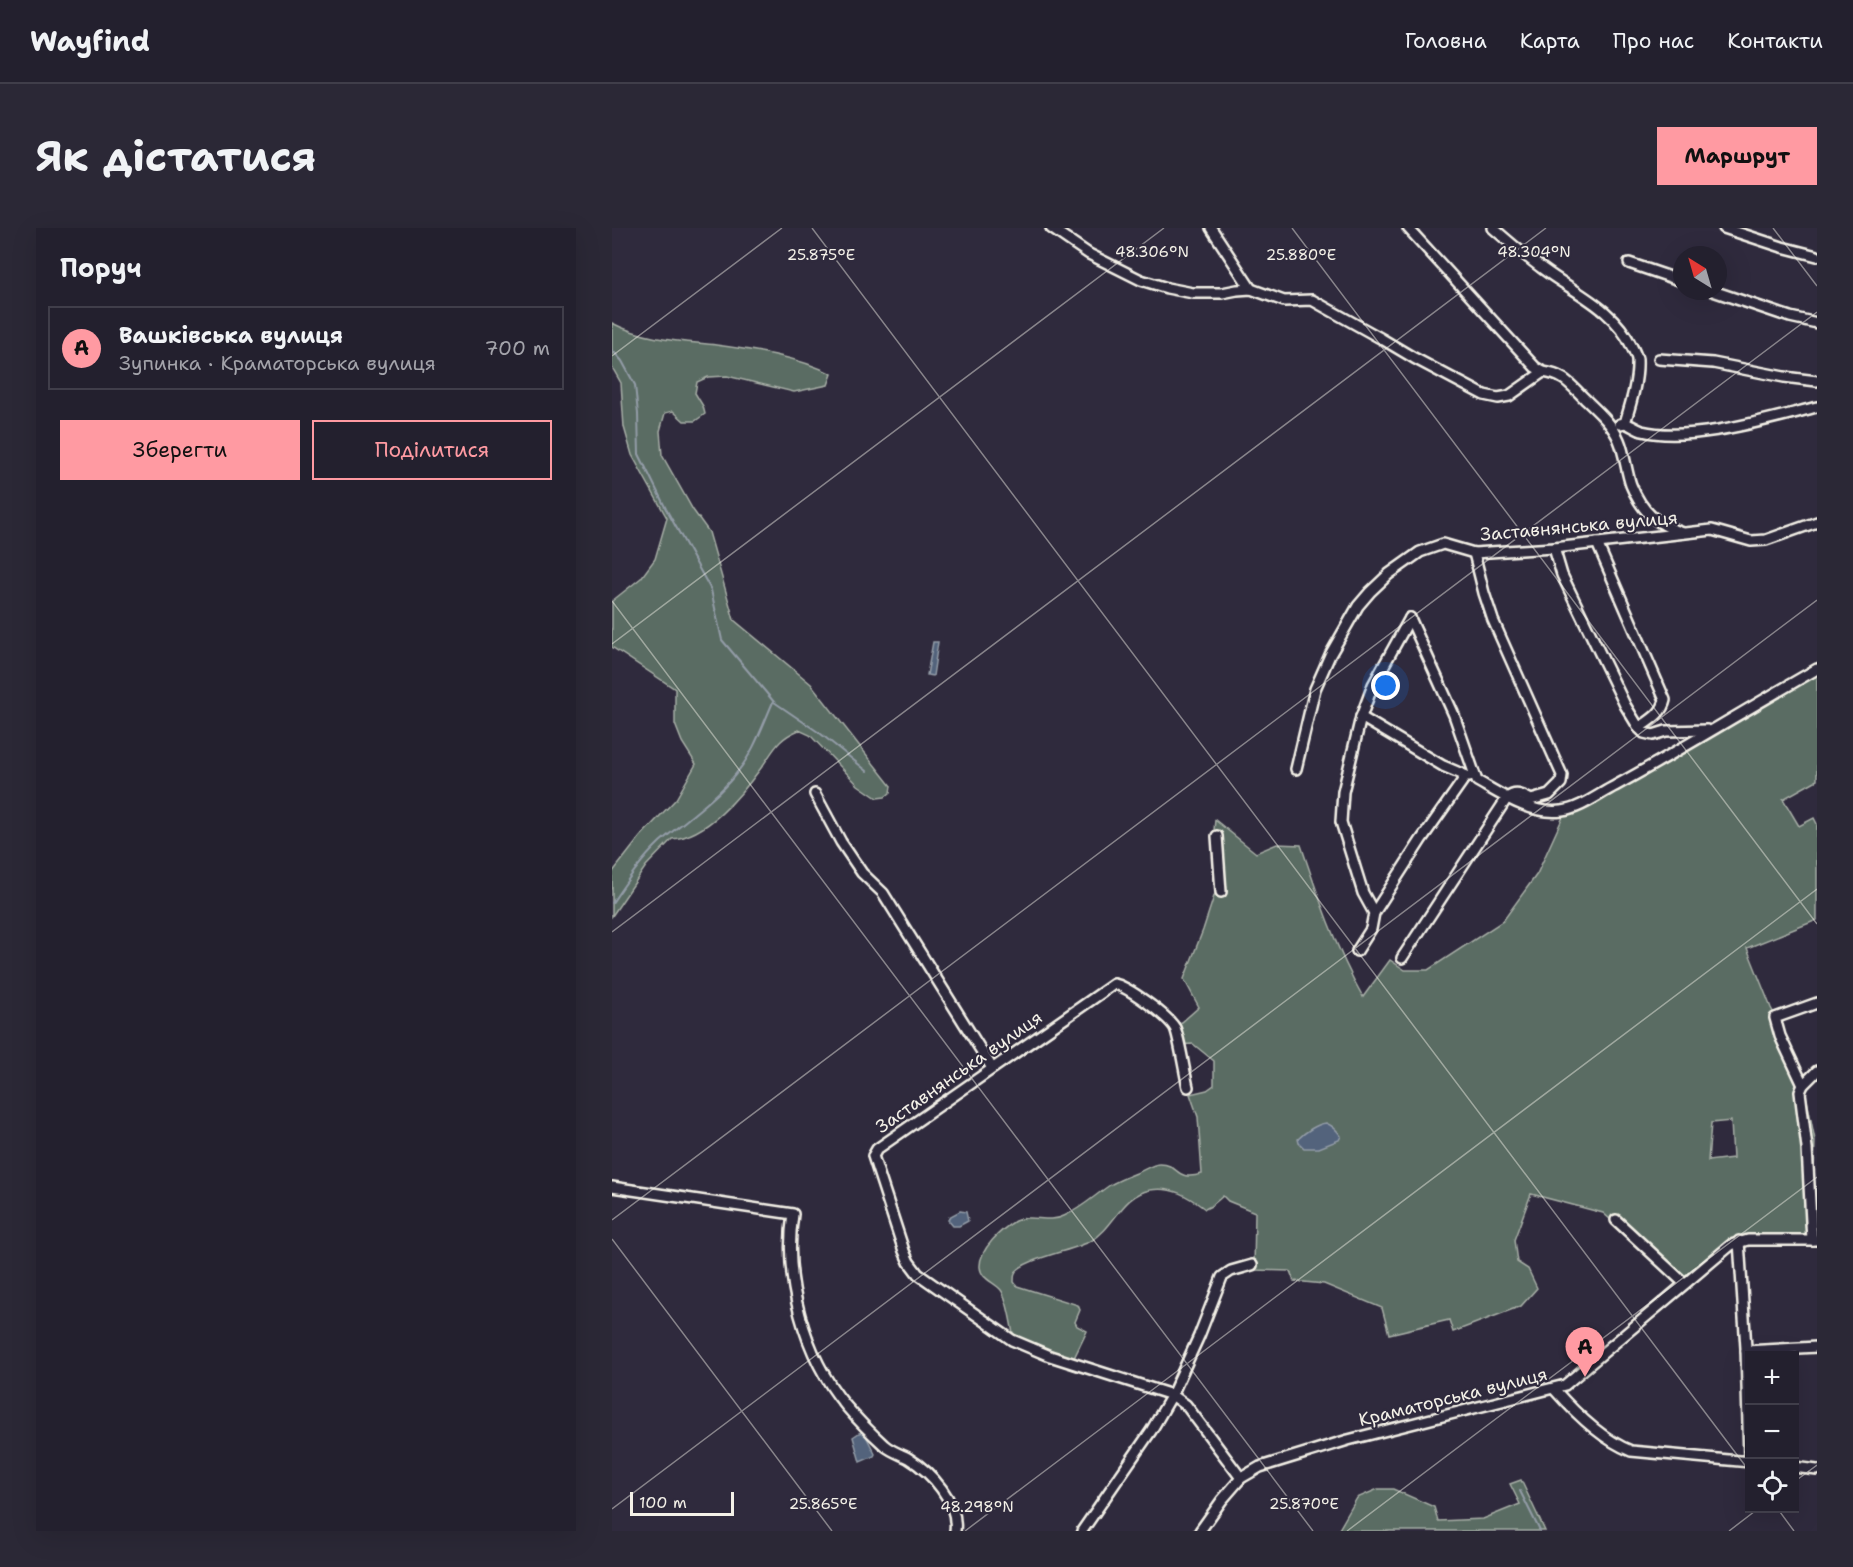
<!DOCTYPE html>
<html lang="uk">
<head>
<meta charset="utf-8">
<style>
	:root { --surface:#23202e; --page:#2b2836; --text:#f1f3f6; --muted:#a3a3aa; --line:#403e4a; --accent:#ff9aa2 }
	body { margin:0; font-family:"Shantell Sans",sans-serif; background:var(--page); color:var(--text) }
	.controls { position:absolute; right:18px; bottom:18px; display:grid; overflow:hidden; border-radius:0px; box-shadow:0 6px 24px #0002 }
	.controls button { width:54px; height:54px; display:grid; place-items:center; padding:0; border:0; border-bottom:2px solid var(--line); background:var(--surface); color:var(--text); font:30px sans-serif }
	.compass { position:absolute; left:1061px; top:18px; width:54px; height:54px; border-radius:50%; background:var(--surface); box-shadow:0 6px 24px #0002; rotate:323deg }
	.scale { position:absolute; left:18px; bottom:15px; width:104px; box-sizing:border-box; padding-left:6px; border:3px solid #f4f1e8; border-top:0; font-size:16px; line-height:21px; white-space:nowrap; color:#f4f1e8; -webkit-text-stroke:4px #2f2a3d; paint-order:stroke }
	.you { position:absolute; left:774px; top:458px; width:21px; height:21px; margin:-15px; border:4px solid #fff; border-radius:50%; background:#1a73e8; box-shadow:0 0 0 9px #1a73e833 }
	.badge { display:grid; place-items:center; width:39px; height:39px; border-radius:50%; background:var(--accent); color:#111; font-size:20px; font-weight:700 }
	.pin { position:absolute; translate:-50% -50px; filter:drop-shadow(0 2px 3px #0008) }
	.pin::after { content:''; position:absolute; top:32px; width:21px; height:18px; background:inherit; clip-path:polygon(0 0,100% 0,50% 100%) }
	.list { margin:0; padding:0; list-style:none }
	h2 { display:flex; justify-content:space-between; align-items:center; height:78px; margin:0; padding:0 24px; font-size:26px }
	h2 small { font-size:20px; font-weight:400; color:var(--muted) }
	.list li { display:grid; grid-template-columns:39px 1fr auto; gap:18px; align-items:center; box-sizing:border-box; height:84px; margin:0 12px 12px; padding:0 12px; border:2px solid var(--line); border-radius:0px }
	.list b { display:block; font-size:22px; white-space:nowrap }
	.list p { margin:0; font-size:20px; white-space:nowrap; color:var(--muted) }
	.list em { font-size:20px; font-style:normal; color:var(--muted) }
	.actions { display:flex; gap:12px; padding:18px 24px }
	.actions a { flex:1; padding:14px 0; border:2px solid var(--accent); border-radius:0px; text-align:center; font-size:21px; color:var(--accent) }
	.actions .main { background:var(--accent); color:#111 }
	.icon { flex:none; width:33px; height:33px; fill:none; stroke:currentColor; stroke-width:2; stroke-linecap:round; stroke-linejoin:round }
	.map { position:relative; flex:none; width:1205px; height:1303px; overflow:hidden; border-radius:0px }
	header { display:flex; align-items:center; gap:36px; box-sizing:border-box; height:84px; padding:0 30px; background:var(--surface); border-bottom:2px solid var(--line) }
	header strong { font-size:28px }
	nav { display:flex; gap:33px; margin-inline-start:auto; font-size:21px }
	.intro { display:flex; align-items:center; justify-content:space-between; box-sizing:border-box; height:144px; padding:0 36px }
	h1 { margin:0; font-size:42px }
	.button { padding:15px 27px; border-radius:0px; background:var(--accent); color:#111; font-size:21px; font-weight:700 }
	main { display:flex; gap:36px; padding:0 36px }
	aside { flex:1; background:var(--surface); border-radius:0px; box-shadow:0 6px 24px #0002 }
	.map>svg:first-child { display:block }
</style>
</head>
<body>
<header>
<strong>Wayfind</strong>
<nav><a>Головна</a><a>Карта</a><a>Про нас</a><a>Контакти</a></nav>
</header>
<div class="intro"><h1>Як дістатися</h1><a class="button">Маршрут</a></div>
<main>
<aside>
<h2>Поруч<small></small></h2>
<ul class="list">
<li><span class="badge">A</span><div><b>Вашківська вулиця</b><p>Зупинка · Краматорська вулиця</p></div><em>700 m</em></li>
</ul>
<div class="actions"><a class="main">Зберегти</a><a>Поділитися</a></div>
</aside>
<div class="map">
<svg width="1205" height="1303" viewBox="0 0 1205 1303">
	<rect width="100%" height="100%" fill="#2f2a3d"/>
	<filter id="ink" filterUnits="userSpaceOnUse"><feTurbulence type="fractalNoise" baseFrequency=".0167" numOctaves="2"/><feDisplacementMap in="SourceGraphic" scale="12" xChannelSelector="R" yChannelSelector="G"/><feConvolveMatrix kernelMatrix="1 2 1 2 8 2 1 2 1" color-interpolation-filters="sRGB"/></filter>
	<g filter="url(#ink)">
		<!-- green -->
		<g fill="#5a6c64" stroke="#a7aea6" stroke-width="1.5" fill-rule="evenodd">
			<path d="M 0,95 C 33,112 68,113 104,117 C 142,122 186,129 220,146 L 216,157 L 182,164 L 115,148 L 96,149 L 85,154 L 83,165 L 91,178 L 93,186 L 83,193 L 72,193 L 61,183 L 53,185 L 48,203 L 50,227 L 81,282 L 97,304 L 122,392 L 199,456 L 279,558 L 278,565 L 273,569 L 265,570 L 246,557 L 198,507 L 187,502 C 165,511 162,522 149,540 C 129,567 95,609 60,611 L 34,638 L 0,688 L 0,645 L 28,609 L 64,571 L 84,536 L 70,514 L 63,496 L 63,461 L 0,419 L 0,373 L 29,350 L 43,331 L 55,290 L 20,227 L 12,199 L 9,155 L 0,139 Z"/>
			<path d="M 1205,445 L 1205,552 L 1171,571 L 1187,598 L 1202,590 L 1205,596 L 1205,692 L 1135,720 L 1159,780 L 1179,818 L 1190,847 L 1203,912 L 1200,1012 L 1134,1013 L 1120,1018 L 1072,1056 L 991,985 L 919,966 L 902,1012 L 905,1034 L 916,1041 L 925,1060 L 909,1078 L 841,1104 L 837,1092 L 777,1106 L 770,1080 L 712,1056 L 682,1053 L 678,1043 L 642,1042 L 643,984 L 616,973 L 611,968 L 599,978 L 593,981 C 576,968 560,958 538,962 C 509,968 503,999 479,1013 C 464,1022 410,1031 403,1045 C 402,1048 402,1051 402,1054 L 405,1058 L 466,1077 L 468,1082 L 463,1094 L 465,1098 L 475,1103 L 461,1132 L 402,1110 C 399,1098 396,1071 389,1062 C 382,1054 369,1051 368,1039 C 367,1021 390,1001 403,993 C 419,985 436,996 452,988 C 470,980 482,968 498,957 C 507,952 517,948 527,944 C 534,941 541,936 548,936 C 568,936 562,954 590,946 L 586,889 L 578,866 L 595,862 L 602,857 L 602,833 L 581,816 L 565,817 L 560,798 L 570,794 L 587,779 L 572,751 L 591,702 L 605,659 L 601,612 L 603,592 L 644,625 L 665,616 L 689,617 C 706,668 724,722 751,769 L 778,732 L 793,742 L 816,742 L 891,693 L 925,646 L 951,589 ZM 1119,893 L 1121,930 L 1096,933 L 1099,895 Z"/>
			<polygon points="909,1252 933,1303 726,1303 745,1270 766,1261 781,1261 822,1279 826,1293 871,1291 908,1276 898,1256"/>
		</g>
		<!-- water -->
		<g fill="#52637c" stroke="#939ca7" stroke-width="1.5">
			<polygon points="321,414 326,414 321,448 315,447"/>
			<path d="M 714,895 C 721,898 725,902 729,908 L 727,912 L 707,920 L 692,920 L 687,915 L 686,911 C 693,904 705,896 714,895 Z"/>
			<polygon points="348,983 354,984 356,993 347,998 341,998 336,992 337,989"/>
			<polygon points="252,1204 263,1226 262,1228 248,1234 241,1209 247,1205"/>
		</g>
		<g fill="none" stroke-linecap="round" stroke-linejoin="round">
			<!-- stream -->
			<g stroke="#939ca7" stroke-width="2">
				<polyline points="0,122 10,133 23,157 26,186 27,226 54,281 99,362 110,412 162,474 209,506 255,543"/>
				<path d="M 0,675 C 14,654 29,632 48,614 C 73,592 102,573 123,547 C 141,526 150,499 161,474"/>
				<polyline points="908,1263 928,1303"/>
			</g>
			<defs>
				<g id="minor">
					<path d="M 439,0 L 477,26 L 529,52 L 555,60 L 581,65 L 610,65 L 625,62 L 639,61 L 672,73 L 700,72 L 770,111 L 802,130 L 872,167 L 886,170 L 897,168 L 931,144 C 952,147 957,155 972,170 C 985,183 1000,195 1007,212 C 1013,226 1014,243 1019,257 C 1030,284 1044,296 1071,305"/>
					<polyline points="599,0 639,61"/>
					<polyline points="796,0 923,139 931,144"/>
					<path d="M 881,0 C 897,14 913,28 931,41 C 963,65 1002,80 1020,119 C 1022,123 1024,127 1025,131 C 1026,153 1019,175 1013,195"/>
					<polyline points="1112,0 1170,19 1205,28"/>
					<polyline points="1017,35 1070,53"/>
					<polyline points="1101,63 1178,89 1205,95"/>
					<polyline points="1047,131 1101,135 1172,149 1205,153"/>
					<path d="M 1008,196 L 1013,195 C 1019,197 1024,201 1030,203 C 1078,215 1157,191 1205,179"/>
					<path d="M 985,315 L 1053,472 C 1050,486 1038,492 1027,500"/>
					<polyline points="942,320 950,347 1013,477 1027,500 1032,505 1041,507 1054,503 1095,502"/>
					<path d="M 798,390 L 842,487 L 865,553 C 890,567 919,587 950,583 C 968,581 987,566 1003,558 C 1071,521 1138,479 1205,441"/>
					<polyline points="749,489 831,538 857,549"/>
					<polyline points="684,541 703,461 718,427 746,378 758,364 777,346 808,324 831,316 862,325 942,320 1100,302 1139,313 1154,312 1205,294"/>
					<polyline points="203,566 229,614 250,645 271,665 380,840"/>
					<polyline points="605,608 609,664"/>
					<polyline points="762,685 809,612 854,548"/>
					<polyline points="745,723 759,701 762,685 751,665 729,594 731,564 749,489 761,457 798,390"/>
					<path d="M 790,730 L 895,570 C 904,563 910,567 919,572 L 937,567 L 949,555 L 950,547 L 881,392 L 872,365 L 862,325"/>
					<polyline points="1191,857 1168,808 1163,790 1205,775"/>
					<path d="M 576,859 C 573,847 567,808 563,800 C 556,788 515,758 502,756 L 265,921 L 261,928 L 292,1023 L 297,1034 L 306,1046 L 400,1112 L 438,1128 L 560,1167 L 574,1177 L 629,1250"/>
					<path d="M 0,959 L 181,986 C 171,1050 192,1128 234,1178 C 245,1191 259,1205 272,1217 C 279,1223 288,1226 296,1230 C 319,1244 347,1274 343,1303"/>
					<polyline points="1004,992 1072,1055"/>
					<polyline points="1200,1012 1195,920 1188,864 1191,857 1205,843"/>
					<polyline points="1127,1013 1134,1120 1137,1234"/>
					<polyline points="1134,1123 1205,1119"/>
					<path d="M 942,1161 C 963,1185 989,1211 1019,1223 L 1138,1234"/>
					<polyline points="1182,1239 1205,1242"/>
					<polyline points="470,1303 539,1203 560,1167 587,1108 610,1049 619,1043 640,1037"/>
					<polyline points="588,1303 610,1272 629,1250 648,1239 736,1212 953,1157 1119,1017 1136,1012 1205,1012"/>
				</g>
			</defs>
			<!-- minor casing -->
			<use href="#minor" stroke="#f4f1e8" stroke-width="14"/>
			<!-- minor -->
			<use href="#minor" stroke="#2f2a3d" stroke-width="9"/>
		</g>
	</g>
	<!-- ticks -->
	<path fill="none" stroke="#f4f1e8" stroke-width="1.5" stroke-opacity="0.45" d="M 200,0 L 1138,1244M 680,0 L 1205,696M 1161,0 L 1205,58M 0,128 L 170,0M 0,373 L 701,1303M 0,416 L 552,0M 0,704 L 934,0M 0,992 L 1205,84M 0,1011 L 220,1303M 1182,1254 L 1205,1237M 1165,1280 L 1182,1303M 0,1281 L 1205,372M 353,1303 L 1205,661M 735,1303 L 1205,949M 1117,1303 L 1147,1280"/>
	<g text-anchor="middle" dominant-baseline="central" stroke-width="4.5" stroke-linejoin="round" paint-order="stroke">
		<!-- street labels -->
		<g font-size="18" fill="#f4f1e8" stroke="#2f2a3d">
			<text transform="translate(967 298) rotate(-5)">Заставнянська вулиця</text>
			<text transform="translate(347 844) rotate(-35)">Заставнянська вулиця</text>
			<text transform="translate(841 1169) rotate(-14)">Краматорська вулиця</text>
		</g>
	</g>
	<g font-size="15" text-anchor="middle" fill="#f4f1e8" stroke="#2f2a3d" stroke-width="4.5" stroke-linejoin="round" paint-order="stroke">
		<text x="540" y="29">48.306°N</text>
		<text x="922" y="29">48.304°N</text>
		<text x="209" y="32">25.875°E</text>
		<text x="689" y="32">25.880°E</text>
		<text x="211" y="1281">25.865°E</text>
		<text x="692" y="1281">25.870°E</text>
		<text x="365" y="1284">48.298°N</text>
	</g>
</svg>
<div class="controls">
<button>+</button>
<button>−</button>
<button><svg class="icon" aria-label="locate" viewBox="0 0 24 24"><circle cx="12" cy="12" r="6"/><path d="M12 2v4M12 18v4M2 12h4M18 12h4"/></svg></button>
</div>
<svg class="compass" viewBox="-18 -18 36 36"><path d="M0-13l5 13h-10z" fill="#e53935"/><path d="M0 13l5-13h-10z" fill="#a3a3aa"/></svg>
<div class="scale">100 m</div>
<div class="you"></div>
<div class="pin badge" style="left:973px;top:1149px">A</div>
</div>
</main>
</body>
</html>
